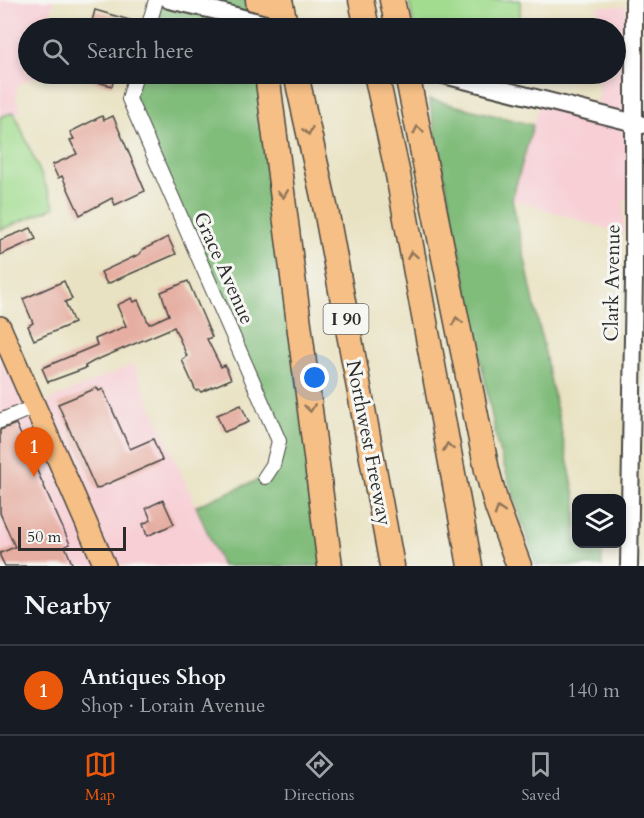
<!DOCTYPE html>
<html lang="en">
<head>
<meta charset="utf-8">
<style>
	:root { --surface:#171b24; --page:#242831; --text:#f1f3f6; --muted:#9ea1a6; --line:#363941; --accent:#ea580c }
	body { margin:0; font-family:Cardo,serif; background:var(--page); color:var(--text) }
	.controls { position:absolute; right:18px; bottom:18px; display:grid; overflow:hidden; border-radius:12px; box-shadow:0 3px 9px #0003 }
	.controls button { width:54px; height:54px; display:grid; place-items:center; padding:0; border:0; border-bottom:2px solid var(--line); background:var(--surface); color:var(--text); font:30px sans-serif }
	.scale { position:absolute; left:18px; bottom:15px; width:108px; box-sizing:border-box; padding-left:6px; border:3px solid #2b2b2b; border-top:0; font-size:16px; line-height:21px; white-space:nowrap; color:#2b2b2b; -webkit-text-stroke:4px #f6f6f2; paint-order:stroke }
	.you { position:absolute; left:315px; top:378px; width:21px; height:21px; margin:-15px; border:4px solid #fff; border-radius:50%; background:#1a73e8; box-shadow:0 0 0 9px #1a73e833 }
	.badge { display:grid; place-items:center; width:39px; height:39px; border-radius:50%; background:var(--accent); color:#fff; font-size:20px; font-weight:700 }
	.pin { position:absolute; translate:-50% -50px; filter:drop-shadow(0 2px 3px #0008) }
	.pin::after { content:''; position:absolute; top:32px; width:21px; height:18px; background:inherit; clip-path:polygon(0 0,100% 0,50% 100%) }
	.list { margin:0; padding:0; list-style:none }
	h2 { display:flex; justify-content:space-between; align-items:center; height:78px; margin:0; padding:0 24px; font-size:26px }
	h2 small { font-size:20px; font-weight:400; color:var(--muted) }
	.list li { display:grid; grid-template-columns:39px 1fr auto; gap:18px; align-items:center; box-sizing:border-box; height:90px; padding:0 24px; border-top:2px solid var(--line) }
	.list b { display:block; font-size:22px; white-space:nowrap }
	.list p { margin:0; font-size:20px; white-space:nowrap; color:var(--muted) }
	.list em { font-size:20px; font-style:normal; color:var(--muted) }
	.icon { flex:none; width:33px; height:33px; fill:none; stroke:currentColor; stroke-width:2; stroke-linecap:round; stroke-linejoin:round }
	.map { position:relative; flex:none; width:644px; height:566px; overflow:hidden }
	.search { position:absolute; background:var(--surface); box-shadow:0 3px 9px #0003; left:18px; right:18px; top:18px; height:66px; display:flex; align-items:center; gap:15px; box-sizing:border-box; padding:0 21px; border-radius:33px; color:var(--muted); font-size:22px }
	.sheet { height:168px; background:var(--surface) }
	nav { display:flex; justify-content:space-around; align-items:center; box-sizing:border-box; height:84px; border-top:2px solid var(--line); background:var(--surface); font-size:16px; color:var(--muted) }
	nav a { display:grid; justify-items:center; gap:3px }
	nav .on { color:var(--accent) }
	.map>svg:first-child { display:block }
</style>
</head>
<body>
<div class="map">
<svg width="644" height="566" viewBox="0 0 644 566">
	<rect width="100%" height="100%" fill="#f6f6f2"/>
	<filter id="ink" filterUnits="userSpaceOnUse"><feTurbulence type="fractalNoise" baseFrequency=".0167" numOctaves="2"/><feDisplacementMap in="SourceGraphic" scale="12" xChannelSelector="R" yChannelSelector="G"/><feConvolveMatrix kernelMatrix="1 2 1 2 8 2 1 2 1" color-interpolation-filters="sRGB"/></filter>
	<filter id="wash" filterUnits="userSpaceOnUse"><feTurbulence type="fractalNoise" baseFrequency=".008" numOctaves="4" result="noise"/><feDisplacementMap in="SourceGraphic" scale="24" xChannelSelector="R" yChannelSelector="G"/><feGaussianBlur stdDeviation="1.35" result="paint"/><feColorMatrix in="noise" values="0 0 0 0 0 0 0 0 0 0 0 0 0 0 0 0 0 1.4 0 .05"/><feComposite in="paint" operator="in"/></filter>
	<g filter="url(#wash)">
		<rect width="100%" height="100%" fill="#e9e2c2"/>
		<!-- built -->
		<g fill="#f7cfd5">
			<polygon points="0,0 54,0 48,28 28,28 28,74 37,74 36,77 22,82 17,88 16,97 21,111 0,119"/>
			<polygon points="598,6 626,6 626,51 644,51 644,200 624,200 624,234 512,199 542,93 598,106 598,74 616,74 616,28 598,28"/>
			<polygon points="0,327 36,406 133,364 222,566 0,566"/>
		</g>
		<!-- green -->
		<g fill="#a1dc8f" stroke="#66845d" stroke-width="1.5">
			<polygon points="409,0 520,0 520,28 414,28"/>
			<polygon points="14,112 55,207 0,230 0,117"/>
		</g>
		<!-- forest -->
		<g fill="#80bc7a" stroke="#567452" stroke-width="1.5">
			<polygon points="156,0 258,0 262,28 148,28"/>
			<polygon points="136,74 267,74 330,566 222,566 196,506 265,477 279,441 129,99"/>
			<polygon points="429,99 533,125 512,199 576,500 576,544 602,544 602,566 536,565 498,447"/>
		</g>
		<g id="blocks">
			<!-- building -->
			<g fill="#e6aea2">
				<polygon points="95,10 140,23 139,28 90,28"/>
				<polygon points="79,74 115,74 112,86 79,77"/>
				<polygon points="102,116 104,120 113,116 145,191 115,205 112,198 80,215 62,176 58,178 52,165 77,154 70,140 74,139 70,132"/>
				<polygon points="31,228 36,239 0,255 0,240"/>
				<polygon points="168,237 176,254 107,284 101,272 140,254 142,250"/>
				<polygon points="64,281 72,299 65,302 74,323 34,340 28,326 33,323 23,299"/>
				<polygon points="188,281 212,337 207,339 221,367 225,365 231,379 201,392 199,390 196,391 182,360 187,356 174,327 94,361 85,366 86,368 48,382 42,368 97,345 95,339 126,326 117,305 132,298 134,302 138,300 149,324 169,315 161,292"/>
				<polygon points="97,388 99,391 103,389 130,449 153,439 162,460 96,489 58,404"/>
				<polygon points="241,405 249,422 224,432 217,415"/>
				<polygon points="16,424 70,544 65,546 73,566 5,566 0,556 0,553 15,547 0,513 0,430"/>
				<polygon points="163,500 174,524 147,536 143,524 151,520 146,508"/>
			</g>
		</g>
	</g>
	<g filter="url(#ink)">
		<use href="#blocks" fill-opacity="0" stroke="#484642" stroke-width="1.5"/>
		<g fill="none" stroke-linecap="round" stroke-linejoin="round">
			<defs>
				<g id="minor">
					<polyline points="148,28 156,0"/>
					<polyline points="136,74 129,99 279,441 273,465 265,477"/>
					<polyline points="0,421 36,406"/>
				</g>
				<g id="tertiary">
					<polyline points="169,0 217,11"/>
					<polyline points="440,74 643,125"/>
					<polyline points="629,566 634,279 634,0"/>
				</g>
				<polyline id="primary" points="0,327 105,566"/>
				<g id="motorway">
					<polyline points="258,0 262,28"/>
					<polyline points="280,0 286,28"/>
					<polyline points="361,0 367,28"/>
					<polyline points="392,0 398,28"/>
					<polyline points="267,74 330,566"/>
					<polyline points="296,74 327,215 392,566"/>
					<polyline points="376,74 398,175 470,566"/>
					<polyline points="407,74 487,470 497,507 519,566"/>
				</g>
			</defs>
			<!-- minor casing -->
			<use href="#minor" stroke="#484642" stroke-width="16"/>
			<!-- tertiary casing -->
			<use href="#tertiary" stroke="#484642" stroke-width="20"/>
			<!-- primary casing -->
			<use href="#primary" stroke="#484642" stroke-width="24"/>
			<!-- motorway casing -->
			<use href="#motorway" stroke="#484642" stroke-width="27"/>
			<!-- minor -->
			<use href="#minor" stroke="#fff" stroke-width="14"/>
			<!-- tertiary -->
			<use href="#tertiary" stroke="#fff" stroke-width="16"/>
			<!-- primary -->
			<use href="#primary" stroke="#f5bf86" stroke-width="21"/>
			<!-- motorway -->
			<use href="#motorway" stroke="#f5bf86" stroke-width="24"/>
			<defs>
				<polyline id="tertiary-bridge" points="217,11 280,28"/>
			</defs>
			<!-- tertiary-bridge casing -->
			<use href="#tertiary-bridge" stroke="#484642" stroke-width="20" stroke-linecap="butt"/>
			<!-- tertiary-bridge -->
			<use href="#tertiary-bridge" stroke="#fff" stroke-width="16"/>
		</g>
		<!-- one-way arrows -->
		<defs><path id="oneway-chevron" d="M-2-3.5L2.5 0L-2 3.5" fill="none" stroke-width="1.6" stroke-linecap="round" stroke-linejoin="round" transform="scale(1.5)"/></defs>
		<g stroke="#907558">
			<use href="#oneway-chevron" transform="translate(418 130) rotate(-101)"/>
			<use href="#oneway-chevron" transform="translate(308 131) rotate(78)"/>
			<use href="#oneway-chevron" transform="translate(283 194) rotate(83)"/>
			<use href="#oneway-chevron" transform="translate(412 255) rotate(-100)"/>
			<use href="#oneway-chevron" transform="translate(457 321) rotate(-102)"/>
			<use href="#oneway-chevron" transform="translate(310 408) rotate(83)"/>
			<use href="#oneway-chevron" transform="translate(448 447) rotate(-100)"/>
			<use href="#oneway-chevron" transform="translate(499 511) rotate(-108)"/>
		</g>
	</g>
	<g text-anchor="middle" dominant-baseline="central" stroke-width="6" stroke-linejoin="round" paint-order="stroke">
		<!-- shield labels -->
		<rect fill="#f6f6f2" stroke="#686867" stroke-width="1.5" x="323.5" y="304" width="45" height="30" rx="4.5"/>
		<g font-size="18" font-weight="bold" fill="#2b2b2b">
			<text x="346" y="319">I 90</text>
		</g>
		<!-- street labels -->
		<g font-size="20" fill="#2b2b2b" stroke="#f6f6f2">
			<text transform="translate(224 268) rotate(66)">Grace Avenue</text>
			<text transform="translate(612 283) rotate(-89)">Clark Avenue</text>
			<text transform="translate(369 443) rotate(79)">Northwest Freeway</text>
		</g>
	</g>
</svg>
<div class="controls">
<button><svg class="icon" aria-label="layers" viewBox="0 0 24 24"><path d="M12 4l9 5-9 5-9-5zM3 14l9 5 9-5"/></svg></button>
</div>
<div class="scale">50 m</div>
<div class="you"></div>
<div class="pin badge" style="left:34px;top:477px">1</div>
<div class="search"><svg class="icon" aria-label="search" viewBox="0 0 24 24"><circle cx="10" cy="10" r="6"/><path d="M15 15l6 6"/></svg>Search here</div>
</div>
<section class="sheet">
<h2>Nearby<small></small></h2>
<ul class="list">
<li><span class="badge">1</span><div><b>Antiques Shop</b><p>Shop · Lorain Avenue</p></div><em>140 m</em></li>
</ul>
</section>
<nav>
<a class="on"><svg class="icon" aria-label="map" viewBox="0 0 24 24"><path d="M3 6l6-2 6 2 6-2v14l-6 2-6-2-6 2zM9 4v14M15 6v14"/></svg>Map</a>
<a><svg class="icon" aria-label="directions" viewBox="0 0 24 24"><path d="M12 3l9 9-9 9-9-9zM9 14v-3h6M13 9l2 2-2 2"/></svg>Directions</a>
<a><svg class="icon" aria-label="saved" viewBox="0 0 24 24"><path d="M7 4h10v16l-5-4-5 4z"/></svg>Saved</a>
</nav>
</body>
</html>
